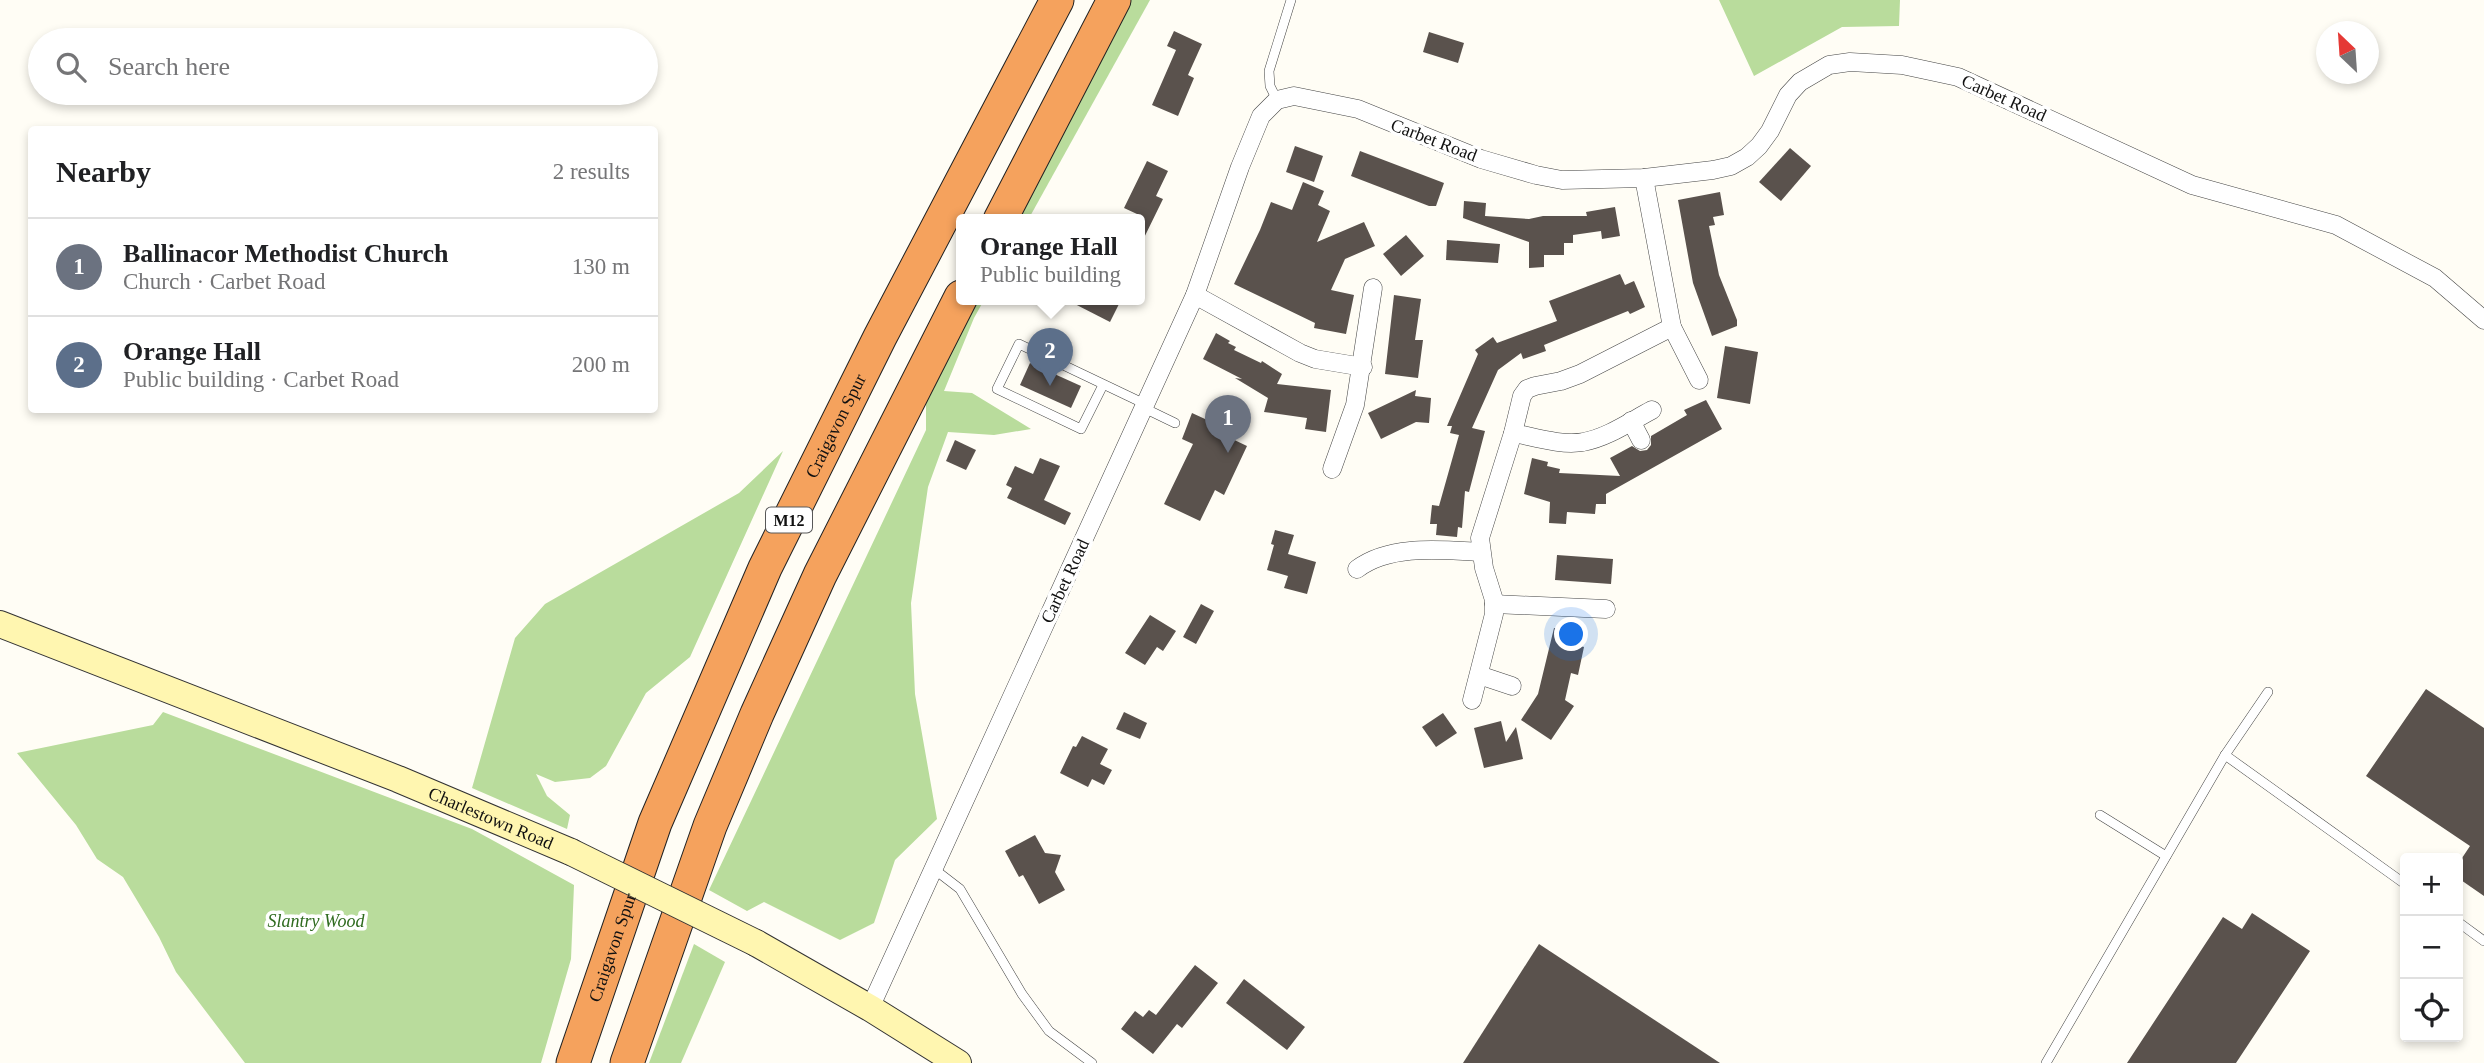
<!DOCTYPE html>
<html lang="en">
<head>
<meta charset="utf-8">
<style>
	:root { --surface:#fff; --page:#f6f6f6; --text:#202124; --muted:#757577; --line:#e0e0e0; --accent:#c4262e }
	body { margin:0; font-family:Georgia,serif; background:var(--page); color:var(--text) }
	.controls { position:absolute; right:21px; bottom:21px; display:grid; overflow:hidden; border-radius:7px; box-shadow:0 4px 10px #0003 }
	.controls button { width:63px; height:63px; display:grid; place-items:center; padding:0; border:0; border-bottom:2px solid var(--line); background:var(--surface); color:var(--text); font:35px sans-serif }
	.compass { position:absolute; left:2316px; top:21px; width:63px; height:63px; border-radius:50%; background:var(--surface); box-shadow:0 4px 10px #0003; rotate:335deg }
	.you { position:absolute; left:1572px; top:635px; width:24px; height:24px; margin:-18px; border:5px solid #fff; border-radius:50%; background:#1a73e8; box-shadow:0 0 0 10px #1a73e833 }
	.badge { display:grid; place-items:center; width:46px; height:46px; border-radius:50%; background:var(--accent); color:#fff; font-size:23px; font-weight:700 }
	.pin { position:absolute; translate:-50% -58px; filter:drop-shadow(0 2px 4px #0008) }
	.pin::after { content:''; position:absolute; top:37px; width:24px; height:21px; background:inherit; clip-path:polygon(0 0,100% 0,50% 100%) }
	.popup { position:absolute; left:956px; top:214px; width:189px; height:91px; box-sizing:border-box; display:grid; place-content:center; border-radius:7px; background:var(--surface); filter:drop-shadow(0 2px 5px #0005); font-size:23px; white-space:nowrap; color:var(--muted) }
	.popup b { font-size:26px; color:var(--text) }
	.popup::after { content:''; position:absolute; left:50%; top:100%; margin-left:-14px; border:14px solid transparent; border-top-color:var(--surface) }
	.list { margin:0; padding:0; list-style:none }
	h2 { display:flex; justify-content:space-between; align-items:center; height:91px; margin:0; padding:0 28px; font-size:30px }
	h2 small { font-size:23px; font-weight:400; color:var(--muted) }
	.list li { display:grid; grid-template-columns:46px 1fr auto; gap:21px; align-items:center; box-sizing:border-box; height:98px; padding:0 28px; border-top:2px solid var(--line) }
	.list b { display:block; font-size:26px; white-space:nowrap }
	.list p { margin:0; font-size:23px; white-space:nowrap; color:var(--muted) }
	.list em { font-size:23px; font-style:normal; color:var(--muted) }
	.icon { flex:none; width:38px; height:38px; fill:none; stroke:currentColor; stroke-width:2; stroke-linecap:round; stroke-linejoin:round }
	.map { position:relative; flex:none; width:2484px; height:1063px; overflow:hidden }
	.search { position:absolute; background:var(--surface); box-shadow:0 4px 10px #0003; left:28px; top:28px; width:630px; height:77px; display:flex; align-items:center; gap:18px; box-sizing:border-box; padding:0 24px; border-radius:38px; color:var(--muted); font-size:26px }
	.panel { position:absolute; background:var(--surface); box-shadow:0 4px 10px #0003; left:28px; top:126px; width:630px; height:287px; border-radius:7px }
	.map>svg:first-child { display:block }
</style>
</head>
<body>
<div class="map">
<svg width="2484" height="1063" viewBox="0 0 2484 1063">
	<rect width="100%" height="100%" fill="#fffdf5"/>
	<!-- forest -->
	<g fill="#b9dc9c">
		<polygon points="1130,0 1150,0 1028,220 1010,220"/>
		<polygon points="1719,0 1900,0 1899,26 1842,27 1754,76"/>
		<polygon points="967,300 984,300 974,318 944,391 972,393 1031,429 994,435 948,432 928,487 911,603 915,694 937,819 895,860 874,923 840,940 764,902 747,911 709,890 926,430 926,387"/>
		<polygon points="783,451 690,657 646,693 606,766 590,778 555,782 536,774 547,796 570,815 567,829 472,788 515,638 545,604 739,493"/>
		<polygon points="163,712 472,829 574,885 571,959 541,1063 245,1063 176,972 159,937 123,877 97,859 76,825 17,753 153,725"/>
		<polygon points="694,944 725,962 681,1063 649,1063"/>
	</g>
	<!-- building -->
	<g fill="#5a524d">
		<polygon points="1174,31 1202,44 1188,75 1194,78 1178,116 1152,105 1176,50 1167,46"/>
		<polygon points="1429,32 1464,43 1458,63 1423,52"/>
		<polygon points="1295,146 1323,156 1314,182 1286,172"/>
		<polygon points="1790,148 1811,166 1781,201 1759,182"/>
		<polygon points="1360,151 1444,183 1436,206 1429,206 1351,176"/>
		<polygon points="1147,161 1168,171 1156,196 1163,199 1139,248 1139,220 1134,220 1137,214 1124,208"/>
		<polygon points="1303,182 1324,191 1318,205 1330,211 1317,242 1364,222 1375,246 1345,259 1331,290 1354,295 1346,334 1314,328 1315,323 1234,284 1260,230 1271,202 1292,210"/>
		<polygon points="1720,192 1724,215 1713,217 1715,225 1709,226 1719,275 1737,320 1737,326 1712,336 1693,283 1678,200"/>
		<polygon points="1464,201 1486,203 1485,216 1529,219 1543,216 1587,216 1586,212 1615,207 1620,236 1602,239 1601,231 1573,235 1573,243 1564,243 1564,255 1544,255 1544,267 1529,268 1529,242 1463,218"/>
		<polygon points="1406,235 1424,256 1401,276 1383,254"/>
		<polygon points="1447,240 1500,244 1498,263 1446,260"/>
		<polygon points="1620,274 1625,285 1634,281 1645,307 1630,314 1628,311 1544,345 1546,351 1523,359 1521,353 1498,370 1472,428 1485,431 1469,492 1465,491 1462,528 1458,527 1457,537 1436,535 1437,524 1430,524 1432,505 1439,506 1459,435 1450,433 1452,426 1447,426 1478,354 1475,350 1493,337 1497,343 1557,321 1549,301"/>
		<polygon points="1394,295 1421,299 1415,340 1423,340 1418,378 1385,374"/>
		<polygon points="1067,300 1121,300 1110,322"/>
		<polygon points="1216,333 1230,341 1228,343 1236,347 1234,350 1261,363 1262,361 1282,374 1277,384 1331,390 1326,432 1305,429 1307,418 1264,412 1268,398 1235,378 1242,379 1203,359"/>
		<polygon points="1725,346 1758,352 1750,404 1717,398"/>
		<polygon points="1030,363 1081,386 1071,408 1020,385"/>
		<polygon points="1416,390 1415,396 1431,398 1429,423 1416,422 1381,439 1368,413"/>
		<polygon points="1706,400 1722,429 1606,494 1606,504 1596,504 1595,514 1567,512 1566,524 1549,523 1550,502 1524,494 1532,458 1548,462 1547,466 1560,469 1559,473 1620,476 1610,458 1632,446 1640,451 1647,450 1651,445 1651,436 1687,415 1684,410"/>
		<polygon points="1192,413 1229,430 1226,436 1247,446 1224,495 1215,490 1200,521 1164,504 1193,444 1182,439"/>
		<polygon points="955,440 976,450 966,470 946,461"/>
		<polygon points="1040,458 1060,466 1044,500 1071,513 1065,525 1007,498 1012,488 1006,485 1015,466 1033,474"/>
		<polygon points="1275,530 1294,535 1288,554 1316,562 1307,594 1284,588 1288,576 1267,570 1274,545 1271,544"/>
		<polygon points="1557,555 1613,559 1611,584 1555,580"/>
		<polygon points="1201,604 1214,611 1196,644 1183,637"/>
		<polygon points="1150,615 1176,631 1163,651 1157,647 1145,665 1125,653"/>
		<polygon points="1554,628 1580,634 1578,645 1584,647 1578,675 1571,673 1565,700 1574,706 1551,740 1521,720 1538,694"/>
		<polygon points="2426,689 2484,728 2484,896 2458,878 2458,864 2470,846 2366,776"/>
		<polygon points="1124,712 1147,723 1140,739 1116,729"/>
		<polygon points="1443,713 1457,733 1436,747 1422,727"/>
		<polygon points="1501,721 1506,742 1516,727 1523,759 1484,768 1474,728"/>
		<polygon points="1082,736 1108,749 1100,764 1112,770 1104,785 1092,779 1088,787 1060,773 1073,746 1076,747"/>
		<polygon points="1035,835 1045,853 1061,855 1055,872 1065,890 1039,904 1023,875 1019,877 1005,851"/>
		<polygon points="2252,913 2310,951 2236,1063 2127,1063 2223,917 2242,929"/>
		<polygon points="1539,944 1720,1063 1463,1063"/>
		<polygon points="1195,965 1218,983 1182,1028 1177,1024 1153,1054 1121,1029 1135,1011 1143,1017 1149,1010 1156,1015"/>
		<polygon points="1244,979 1305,1027 1287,1050 1226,1003"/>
	</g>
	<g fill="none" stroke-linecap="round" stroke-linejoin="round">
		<defs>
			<g id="service">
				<polyline points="1277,100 1270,86 1269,71 1291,0"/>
				<polyline points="1103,385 1081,429 997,389 1019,344 1145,404"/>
				<polyline points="1144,408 1175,423"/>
				<polyline points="2225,755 2405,884"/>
				<polyline points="2100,815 2166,856"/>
				<polyline points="934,869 960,889 1022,994 1049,1031 1092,1063"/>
				<polyline points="2458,922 2484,941"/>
				<polyline points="2046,1063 2225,755 2268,692"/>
			</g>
			<g id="minor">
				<polyline points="1195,295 1300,353 1315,359 1363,367"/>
				<polyline points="1672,327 1699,380"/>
				<polyline points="1631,421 1641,440"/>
				<path d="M 1513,433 C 1534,437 1562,446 1583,442 C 1607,438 1631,421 1652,410"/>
				<polyline points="1332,469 1355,405 1373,288"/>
				<path d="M 1357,569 C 1390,544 1442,550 1480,552"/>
				<polyline points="1494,604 1606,609"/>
				<polyline points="1479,675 1512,686"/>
				<polyline points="1472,700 1494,614 1494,600 1484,568 1480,538 1513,433 1522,396 1527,389 1535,386 1561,381 1580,374 1672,327 1644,178"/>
				<polyline points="870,1008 1195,295 1240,167 1261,116 1277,100 1294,96 1358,109 1481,159 1536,175 1562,180 1644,178 1713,170 1731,166 1747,157 1759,146 1770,131 1788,95 1800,82 1829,65 1850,62 1902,65 1958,77 2192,185 2336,225 2435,278 2484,320"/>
			</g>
			<g id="secondary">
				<path id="s1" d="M 0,624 L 398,779 L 571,852"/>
				<polyline points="756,943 870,1008 958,1063"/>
			</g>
			<g id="motorway">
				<polyline points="1000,220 1114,0"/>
				<path id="s2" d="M 573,1063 L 655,823 L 765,568 L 880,337 L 1057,0"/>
				<polyline points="627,1063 710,826 757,714 820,575 961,297"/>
			</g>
		</defs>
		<!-- service casing -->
		<use href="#service" stroke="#444" stroke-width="10"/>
		<!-- minor casing -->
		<use href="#minor" stroke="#444" stroke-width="19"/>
		<!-- secondary casing -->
		<use href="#secondary" stroke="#333" stroke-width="28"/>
		<!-- motorway casing -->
		<use href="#motorway" stroke="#222" stroke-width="35"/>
		<!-- service -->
		<use href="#service" stroke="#fff" stroke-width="9"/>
		<!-- minor -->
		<use href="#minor" stroke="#fff" stroke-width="18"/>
		<!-- secondary -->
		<use href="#secondary" stroke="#fff6b0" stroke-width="26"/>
		<!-- motorway -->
		<use href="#motorway" stroke="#f5a25d" stroke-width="33"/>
		<defs>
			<polyline id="secondary-bridge" points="571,852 756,943"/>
		</defs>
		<!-- secondary-bridge casing -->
		<use href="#secondary-bridge" stroke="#333" stroke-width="28" stroke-linecap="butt"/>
		<!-- secondary-bridge -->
		<use href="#secondary-bridge" stroke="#fff6b0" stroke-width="26"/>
	</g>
	<g text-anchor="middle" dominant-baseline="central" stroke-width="7" stroke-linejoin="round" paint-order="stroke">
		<!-- shield labels -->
		<rect fill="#fff" stroke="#585858" stroke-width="2" x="766" y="507.5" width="46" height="25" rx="5"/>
		<g font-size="16" font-weight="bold" fill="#111">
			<text x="789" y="520">M12</text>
		</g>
		<!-- street labels -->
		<g font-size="18" fill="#111" stroke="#fff">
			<text transform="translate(2004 98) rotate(24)">Carbet Road</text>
			<text transform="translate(1434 140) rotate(21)">Carbet Road</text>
			<text stroke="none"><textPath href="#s2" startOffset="690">Craigavon Spur</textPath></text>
			<text transform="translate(1065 581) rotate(-65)">Carbet Road</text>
			<text stroke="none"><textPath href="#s1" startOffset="528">Charlestown Road</textPath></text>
			<text stroke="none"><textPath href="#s2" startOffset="122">Craigavon Spur</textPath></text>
		</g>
		<!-- park labels -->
		<g font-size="18" font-style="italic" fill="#2f6b1f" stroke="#fff">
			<text x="316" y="921">Slantry Wood</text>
		</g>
	</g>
</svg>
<div class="controls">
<button>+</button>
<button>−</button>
<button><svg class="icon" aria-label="locate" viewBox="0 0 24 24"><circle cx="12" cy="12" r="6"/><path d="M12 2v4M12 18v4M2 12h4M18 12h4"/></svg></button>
</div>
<svg class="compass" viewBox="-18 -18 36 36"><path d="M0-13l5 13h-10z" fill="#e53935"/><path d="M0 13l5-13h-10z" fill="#757577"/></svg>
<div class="you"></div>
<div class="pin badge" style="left:1228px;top:453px;background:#6b7280">1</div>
<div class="pin badge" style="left:1050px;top:386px;background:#5c6f8a">2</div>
<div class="popup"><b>Orange Hall</b>Public building</div>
<div class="search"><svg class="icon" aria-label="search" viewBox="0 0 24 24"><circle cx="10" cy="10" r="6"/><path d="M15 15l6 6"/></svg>Search here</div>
<section class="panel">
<h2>Nearby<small>2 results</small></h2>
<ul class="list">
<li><span class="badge" style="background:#6b7280">1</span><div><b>Ballinacor Methodist Church</b><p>Church · Carbet Road</p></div><em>130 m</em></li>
<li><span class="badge" style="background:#5c6f8a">2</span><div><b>Orange Hall</b><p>Public building · Carbet Road</p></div><em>200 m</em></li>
</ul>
</section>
</div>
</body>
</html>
